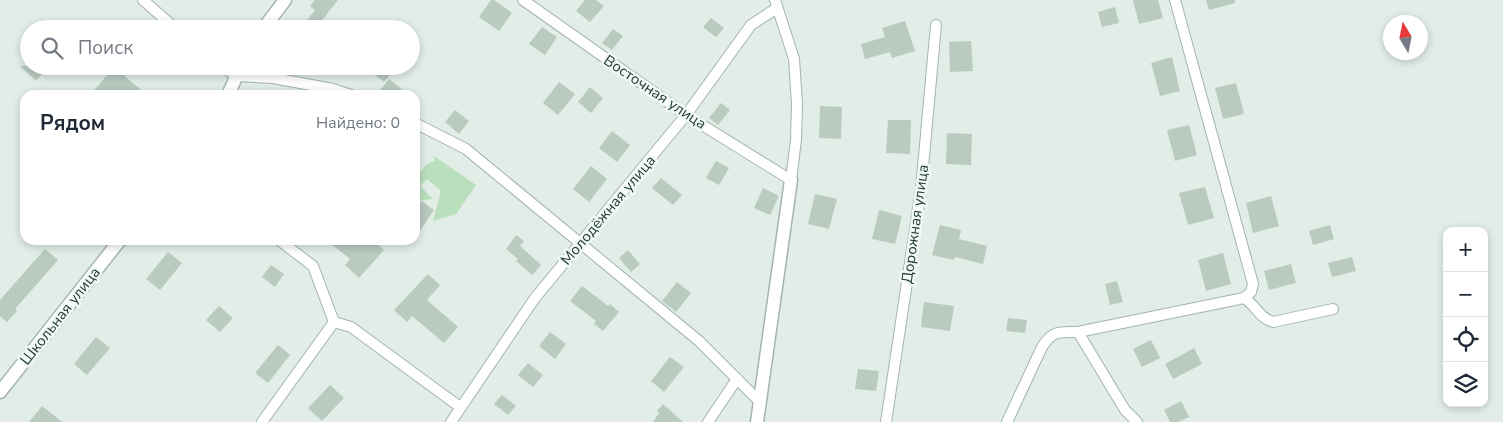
<!DOCTYPE html>
<html lang="ru">
<head>
<meta charset="utf-8">
<style>
	:root { --surface:#fff; --page:#f2f2f3; --text:#1f2937; --muted:#747a83; --line:#e0e1e3 }
	body { margin:0; font-family:"Nunito Sans",sans-serif; background:var(--page); color:var(--text) }
	.controls { position:absolute; right:15px; bottom:15px; display:grid; overflow:hidden; border-radius:10px; box-shadow:0 2px 8px #0003 }
	.controls button { width:45px; height:45px; display:grid; place-items:center; padding:0; border:0; border-bottom:1px solid var(--line); background:var(--surface); color:var(--text); font:25px sans-serif }
	.compass { position:absolute; left:1383px; top:15px; width:45px; height:45px; border-radius:50%; background:var(--surface); box-shadow:0 2px 8px #0003; rotate:350deg }
	.list { margin:0; padding:0; list-style:none }
	h2 { display:flex; justify-content:space-between; align-items:center; height:65px; margin:0; padding:0 20px; font-size:21px }
	h2 small { font-size:16px; font-weight:400; color:var(--muted) }
	.icon { flex:none; width:28px; height:28px; fill:none; stroke:currentColor; stroke-width:2; stroke-linecap:round; stroke-linejoin:round }
	.map { position:relative; flex:none; width:1503px; height:422px; overflow:hidden }
	.search { position:absolute; background:var(--surface); box-shadow:0 2px 8px #0003; left:20px; top:20px; width:400px; height:55px; display:flex; align-items:center; gap:12px; box-sizing:border-box; padding:0 18px; border-radius:28px; color:var(--muted); font-size:19px }
	.panel { position:absolute; background:var(--surface); box-shadow:0 2px 8px #0003; left:20px; top:90px; width:400px; height:155px; border-radius:15px }
	.map>svg:first-child { display:block }
</style>
</head>
<body>
<div class="map">
<svg width="1503" height="422" viewBox="0 0 1503 422">
	<rect width="100%" height="100%" fill="#e1ede6"/>
	<!-- green -->
	<polygon fill="#b9dfbd" points="434,156 476,185 456,214 433,221 441,191 427,179 420,186 433,199 415,201 415,178 427,164 435,161"/>
	<!-- building -->
	<g fill="#b9cac1">
		<polygon points="315,0 338,0 315,29 300,29 315,10 310,6"/>
		<polygon points="491,0 494,0 512,13 499,31 479,17"/>
		<polygon points="585,0 596,0 604,6 590,22 576,11"/>
		<polygon points="1133,0 1158,0 1163,18 1139,24"/>
		<polygon points="1206,0 1235,0 1235,3 1209,10"/>
		<polygon points="1115,7 1119,23 1102,27 1098,12"/>
		<polygon points="711,18 724,28 716,37 703,27"/>
		<polygon points="905,21 915,51 892,58 890,52 865,59 861,44 885,37 882,28"/>
		<polygon points="542,27 557,37 545,55 529,44"/>
		<polygon points="613,29 623,36 612,50 602,43"/>
		<polygon points="971,41 973,71 950,72 949,42"/>
		<polygon points="1172,57 1180,91 1160,96 1151,63"/>
		<polygon points="20,66 49,66 36,81"/>
		<polygon points="364,66 397,66 384,82"/>
		<polygon points="114,67 147,95 90,95"/>
		<polygon points="389,79 409,95 376,95"/>
		<polygon points="559,82 575,94 558,115 543,103"/>
		<polygon points="1236,83 1244,114 1223,119 1215,88"/>
		<polygon points="590,87 603,98 591,113 578,102"/>
		<polygon points="721,103 730,110 718,125 709,118"/>
		<polygon points="820,106 842,107 841,139 819,138"/>
		<polygon points="455,110 469,121 459,134 445,122"/>
		<polygon points="888,120 911,120 910,154 886,153"/>
		<polygon points="1189,125 1197,155 1175,161 1167,130"/>
		<polygon points="612,131 630,145 617,162 599,148"/>
		<polygon points="947,133 972,134 971,165 946,164"/>
		<polygon points="716,161 729,168 719,185 706,178"/>
		<polygon points="591,166 607,179 589,202 573,189"/>
		<polygon points="661,178 682,195 673,205 652,188"/>
		<polygon points="1205,187 1214,218 1188,225 1179,193"/>
		<polygon points="763,188 779,196 770,215 754,208"/>
		<polygon points="815,194 837,199 829,229 808,224"/>
		<polygon points="1271,196 1279,226 1253,233 1246,203"/>
		<polygon points="422,201 434,210 415,238 415,211"/>
		<polygon points="879,210 902,216 895,244 872,239"/>
		<polygon points="940,225 961,230 959,239 987,246 983,264 955,257 954,260 932,255"/>
		<polygon points="1330,225 1334,239 1313,245 1309,231"/>
		<polygon points="516,235 524,241 520,246 541,265 532,275 516,261 518,259 506,249"/>
		<polygon points="326,240 373,240 384,250 359,278 345,265 350,259"/>
		<polygon points="45,249 58,260 15,309 17,311 7,322 0,316 0,300"/>
		<polygon points="628,250 640,264 631,272 619,258"/>
		<polygon points="168,252 182,263 160,290 146,279"/>
		<polygon points="1223,253 1231,284 1206,291 1198,260"/>
		<polygon points="1352,257 1356,271 1332,277 1328,263"/>
		<polygon points="1291,264 1296,283 1269,290 1264,271"/>
		<polygon points="271,265 284,274 275,287 262,277"/>
		<polygon points="428,274 440,285 427,300 458,327 444,343 412,316 407,322 394,310"/>
		<polygon points="1117,281 1123,302 1110,305 1105,284"/>
		<polygon points="677,282 691,293 676,312 662,301"/>
		<polygon points="582,286 608,306 610,304 619,312 603,331 594,324 596,321 570,301"/>
		<polygon points="924,302 954,306 950,331 921,327"/>
		<polygon points="219,306 233,318 220,332 206,320"/>
		<polygon points="1008,318 1027,320 1025,333 1006,331"/>
		<polygon points="550,332 566,344 555,359 539,346"/>
		<polygon points="96,337 110,348 87,375 74,364"/>
		<polygon points="1151,340 1160,358 1142,367 1133,349"/>
		<polygon points="278,345 290,355 268,383 255,373"/>
		<polygon points="1194,348 1202,364 1173,379 1165,364"/>
		<polygon points="670,357 684,367 664,392 651,381"/>
		<polygon points="528,363 543,375 533,387 518,375"/>
		<polygon points="858,369 879,371 876,391 855,389"/>
		<polygon points="330,385 344,398 322,421 308,408"/>
		<polygon points="502,395 516,406 508,415 494,404"/>
		<polygon points="1181,401 1189,417 1178,422 1170,422 1164,410"/>
		<polygon points="663,404 683,422 653,422 659,413 657,411"/>
		<polygon points="42,406 62,422 29,422"/>
	</g>
	<g fill="none" stroke-linecap="round" stroke-linejoin="round">
		<defs>
			<g id="minor">
				<polyline points="143,0 176,29"/>
				<polyline points="523,0 686,115 791,180 796,140 797,104 794,59 775,0"/>
				<polyline points="222,66 236,76 273,78 333,89 351,95"/>
				<polyline points="415,123 466,149 699,341 759,401"/>
				<polyline points="279,240 313,266 334,322"/>
				<path d="M 1244,298 C 1256,305 1259,318 1273,322 L 1333,309"/>
				<polyline points="1078,332 1125,410 1137,422"/>
				<polyline points="262,422 334,322 351,327 460,407"/>
				<polyline points="451,422 535,298 686,115 751,25 777,8"/>
				<polyline points="708,422 737,379"/>
				<polyline points="886,422 921,189 936,25"/>
				<path d="M 1007,422 L 1042,347 C 1053,330 1059,332 1078,332 L 1244,298 L 1251,292 L 1253,284 L 1175,0"/>
			</g>
			<g id="tertiary">
				<polyline points="263,29 285,0"/>
				<polyline points="228,95 241,66"/>
				<polyline points="0,392 120,240"/>
				<polyline points="757,422 791,180"/>
			</g>
		</defs>
		<!-- minor casing -->
		<use href="#minor" stroke="#a3b5ac" stroke-width="12"/>
		<!-- tertiary casing -->
		<use href="#tertiary" stroke="#a3b5ac" stroke-width="15"/>
		<!-- minor -->
		<use href="#minor" stroke="#fff" stroke-width="10"/>
		<!-- tertiary -->
		<use href="#tertiary" stroke="#fff" stroke-width="12"/>
	</g>
	<g text-anchor="middle" dominant-baseline="central" stroke-width="5" stroke-linejoin="round" paint-order="stroke">
		<!-- street labels -->
		<g font-size="15" fill="#203e32" stroke="#f2f9f4">
			<text transform="translate(655 92) rotate(34)">Восточная улица</text>
			<text transform="translate(608 210) rotate(-50)">Молодёжная улица</text>
			<text transform="translate(915 224) rotate(-82)">Дорожная улица</text>
			<text transform="translate(60 316) rotate(-52)">Школьная улица</text>
		</g>
	</g>
</svg>
<div class="controls">
<button>+</button>
<button>−</button>
<button><svg class="icon" aria-label="locate" viewBox="0 0 24 24"><circle cx="12" cy="12" r="6"/><path d="M12 2v4M12 18v4M2 12h4M18 12h4"/></svg></button>
<button><svg class="icon" aria-label="layers" viewBox="0 0 24 24"><path d="M12 4l9 5-9 5-9-5zM3 14l9 5 9-5"/></svg></button>
</div>
<svg class="compass" viewBox="-18 -18 36 36"><path d="M0-13l5 13h-10z" fill="#e53935"/><path d="M0 13l5-13h-10z" fill="#747a83"/></svg>
<div class="search"><svg class="icon" aria-label="search" viewBox="0 0 24 24"><circle cx="10" cy="10" r="6"/><path d="M15 15l6 6"/></svg>Поиск</div>
<section class="panel">
<h2>Рядом<small>Найдено: 0</small></h2>
<ul class="list">
</ul>
</section>
</div>
</body>
</html>
